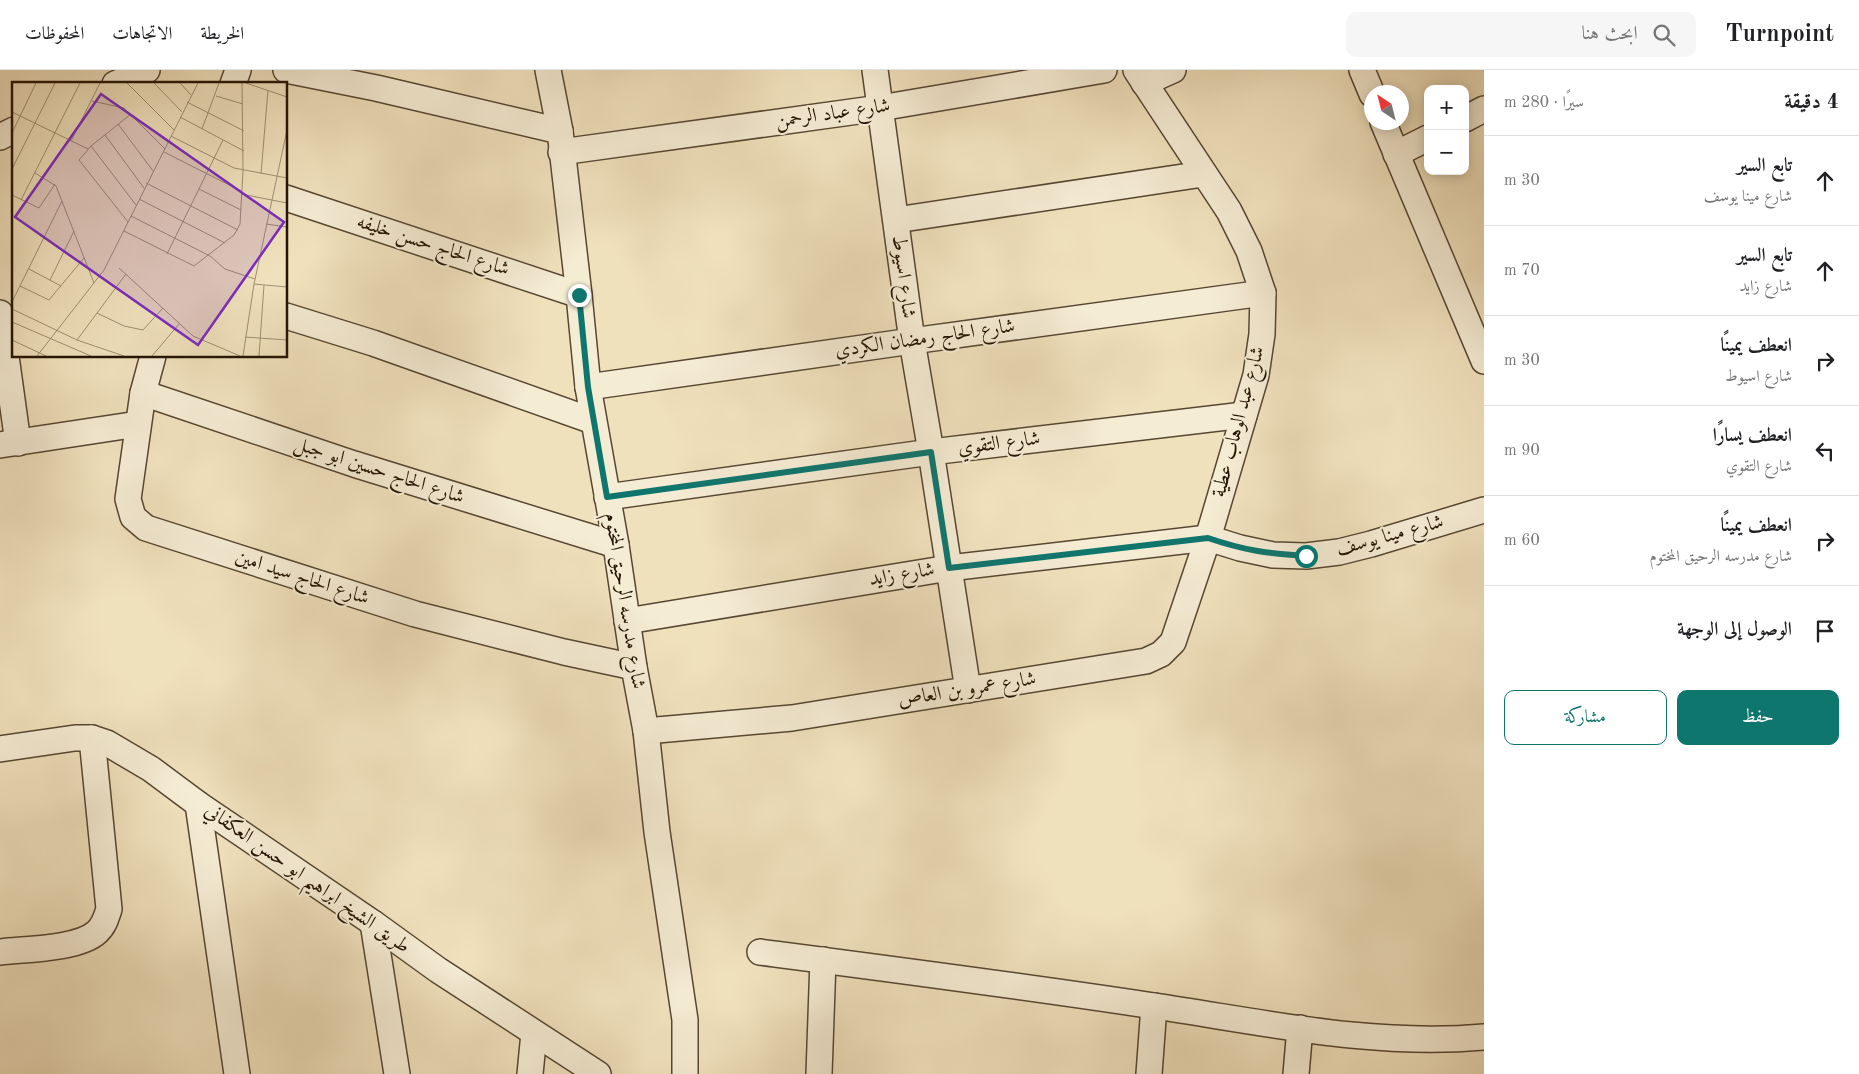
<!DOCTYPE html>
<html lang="ar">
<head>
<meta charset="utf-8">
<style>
	:root { --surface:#fff; --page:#f6f6f6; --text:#202124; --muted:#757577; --line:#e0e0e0; --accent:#0f766e }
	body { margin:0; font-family:"Old Standard TT",Amiri,serif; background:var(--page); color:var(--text); direction:rtl }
	.controls { position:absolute; right:15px; top:15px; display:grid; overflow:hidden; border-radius:10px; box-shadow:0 2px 12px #0003 }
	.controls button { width:45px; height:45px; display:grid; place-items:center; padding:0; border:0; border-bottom:1px solid var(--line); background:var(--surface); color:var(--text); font:25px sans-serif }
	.compass { position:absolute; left:1364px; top:15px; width:45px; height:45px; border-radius:50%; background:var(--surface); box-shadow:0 2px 12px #0003; rotate:325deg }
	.stop { position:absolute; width:15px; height:15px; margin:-11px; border:4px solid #0f766e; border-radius:50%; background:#fff }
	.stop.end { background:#0f766e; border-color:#fff; box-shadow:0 1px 5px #0008 }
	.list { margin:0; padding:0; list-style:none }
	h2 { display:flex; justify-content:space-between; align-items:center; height:65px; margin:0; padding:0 20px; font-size:21px }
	h2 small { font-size:16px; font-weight:400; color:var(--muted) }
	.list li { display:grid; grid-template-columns:32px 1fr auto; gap:15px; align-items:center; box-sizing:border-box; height:90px; padding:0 20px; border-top:1px solid var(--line) }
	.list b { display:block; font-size:19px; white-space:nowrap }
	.list p { margin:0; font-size:16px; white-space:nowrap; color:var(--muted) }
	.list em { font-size:16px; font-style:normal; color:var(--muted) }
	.actions { display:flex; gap:10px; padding:15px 20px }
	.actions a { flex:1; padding:11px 0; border:1px solid var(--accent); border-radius:10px; text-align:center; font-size:18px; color:var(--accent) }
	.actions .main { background:var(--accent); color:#fff }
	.icon { flex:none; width:28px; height:28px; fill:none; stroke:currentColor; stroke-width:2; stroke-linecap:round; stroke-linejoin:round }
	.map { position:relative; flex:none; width:1484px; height:1004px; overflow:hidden; direction:ltr }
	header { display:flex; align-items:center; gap:30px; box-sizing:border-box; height:70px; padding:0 25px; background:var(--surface); border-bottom:1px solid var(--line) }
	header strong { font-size:24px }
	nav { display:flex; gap:28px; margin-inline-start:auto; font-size:18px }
	.search { width:350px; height:45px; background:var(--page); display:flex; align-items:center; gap:12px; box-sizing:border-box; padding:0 18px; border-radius:10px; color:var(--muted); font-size:19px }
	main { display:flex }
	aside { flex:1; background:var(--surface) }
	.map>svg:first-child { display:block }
</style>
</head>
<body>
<header>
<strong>Turnpoint</strong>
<div class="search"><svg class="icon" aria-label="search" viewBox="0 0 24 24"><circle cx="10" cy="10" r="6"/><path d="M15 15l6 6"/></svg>ابحث هنا</div>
<nav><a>الخريطة</a><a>الاتجاهات</a><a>المحفوظات</a></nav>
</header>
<main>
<aside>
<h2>4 دقيقة<small>سيرًا · 280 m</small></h2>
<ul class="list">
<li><svg class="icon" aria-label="ahead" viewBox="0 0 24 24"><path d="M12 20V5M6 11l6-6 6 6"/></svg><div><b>تابع السير</b><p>شارع مينا يوسف</p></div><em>30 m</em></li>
<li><svg class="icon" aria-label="ahead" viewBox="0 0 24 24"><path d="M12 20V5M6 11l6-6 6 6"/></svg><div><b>تابع السير</b><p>شارع زايد</p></div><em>70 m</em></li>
<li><svg class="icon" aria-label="right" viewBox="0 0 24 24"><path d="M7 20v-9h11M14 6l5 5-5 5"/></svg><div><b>انعطف يمينًا</b><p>شارع اسيوط</p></div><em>30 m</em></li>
<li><svg class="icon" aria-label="left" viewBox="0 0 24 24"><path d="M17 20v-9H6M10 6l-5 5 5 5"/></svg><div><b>انعطف يسارًا</b><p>شارع التقوي</p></div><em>90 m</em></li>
<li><svg class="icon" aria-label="right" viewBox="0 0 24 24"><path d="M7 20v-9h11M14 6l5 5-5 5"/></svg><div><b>انعطف يمينًا</b><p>شارع مدرسه الرحيق المختوم</p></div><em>60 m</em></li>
<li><svg class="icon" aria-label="arrive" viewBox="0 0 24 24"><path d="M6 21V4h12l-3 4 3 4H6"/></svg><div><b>الوصول إلى الوجهة</b></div></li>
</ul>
<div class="actions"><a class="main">حفظ</a><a>مشاركة</a></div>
</aside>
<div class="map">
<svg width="1484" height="1004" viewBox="0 0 1484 1004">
	<rect width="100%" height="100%" fill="#f0e1bd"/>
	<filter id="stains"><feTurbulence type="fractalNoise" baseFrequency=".004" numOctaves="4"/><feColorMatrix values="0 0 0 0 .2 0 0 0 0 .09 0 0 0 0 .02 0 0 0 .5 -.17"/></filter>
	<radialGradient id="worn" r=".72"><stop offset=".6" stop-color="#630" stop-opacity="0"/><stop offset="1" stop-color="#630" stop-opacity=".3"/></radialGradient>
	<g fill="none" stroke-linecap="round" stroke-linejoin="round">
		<defs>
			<g id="minor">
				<polyline points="286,0 376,18 560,61"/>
				<polyline points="548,0 560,61 579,225 588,317 616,475 634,597 646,661 657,762 685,950 685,1004"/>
				<polyline points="875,0 912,271 931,382 968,620"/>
				<polyline points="1362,0 1372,24"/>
				<polyline points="1144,13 1173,0"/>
				<polyline points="115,14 147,0"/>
				<polyline points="233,14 238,0"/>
				<polyline points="1465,49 1484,39"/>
				<polyline points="1383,52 1484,291"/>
				<polyline points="0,67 14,60"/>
				<polyline points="561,82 880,38 1104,0"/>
				<polyline points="1396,84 1428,68"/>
				<polyline points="286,128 579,225"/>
				<polyline points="896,150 1203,104"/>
				<polyline points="0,243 18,373"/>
				<polyline points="286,246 373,273 593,351"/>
				<polyline points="153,286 143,323 128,429 133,447 146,458 415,544 564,582 634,597"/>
				<polyline points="588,317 912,271 1263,223"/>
				<polyline points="143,323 354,394 616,475"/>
				<polyline points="0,375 138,354"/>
				<polyline points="607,427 931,382 1244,345"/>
				<polyline points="627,551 949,498 1208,468 1240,478 1273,485 1306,486 1339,482 1371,474 1484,440"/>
				<polyline points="646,661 792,648 1146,591 1161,584 1173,572 1208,468 1256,305 1262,264 1263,223 1249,181 1229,141 1136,0"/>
				<polyline points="0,679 75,668 92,668 107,673 151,699 198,734 373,853 438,900 598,1004"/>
				<polyline points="198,734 237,1004"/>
				<polyline points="373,853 397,1004"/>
				<path d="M 0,882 C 25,879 79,879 97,862 C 104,856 106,848 109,839 L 92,668"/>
				<path d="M 760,882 C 891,899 1023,916 1154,936 C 1263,952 1372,977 1484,967"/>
				<polyline points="530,1004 534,963"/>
				<polyline points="819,1004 823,890"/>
				<polyline points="1149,1004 1154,936"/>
				<polyline points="1296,1004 1300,958"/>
			</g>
		</defs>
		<!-- minor casing -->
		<use href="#minor" stroke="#574732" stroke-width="28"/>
		<!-- minor -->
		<use href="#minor" stroke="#f5ecd4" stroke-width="25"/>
	</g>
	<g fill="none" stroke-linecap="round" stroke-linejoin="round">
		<!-- route -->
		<path stroke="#0f766e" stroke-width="6" d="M 579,225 L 588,317 L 607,427 L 931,382 L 949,498 L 1208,468 C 1243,480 1269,484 1306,486"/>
	</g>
	<g text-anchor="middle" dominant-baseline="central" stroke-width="4" stroke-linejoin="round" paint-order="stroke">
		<!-- street labels -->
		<g font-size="20" fill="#241403" stroke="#f5ecd4">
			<text transform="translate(833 44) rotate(-8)">شارع عباد الرحمن</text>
			<text transform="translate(433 176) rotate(18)">شارع الحاج حسن خليفه</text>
			<text transform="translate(903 207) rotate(83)">شارع اسيوط</text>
			<text transform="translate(925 269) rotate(-8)">شارع الحاج رمضان الكردي</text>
			<text transform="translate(1239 352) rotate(-75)">شارع عبد الوهاب عطية</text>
			<text transform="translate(999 374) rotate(-7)">شارع التقوي</text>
			<text transform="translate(379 401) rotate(18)">شارع الحاج حسين ابو جبل</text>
			<text transform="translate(1390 466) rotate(-15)">شارع مينا يوسف</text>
			<text transform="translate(902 505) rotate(-9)">شارع زايد</text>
			<text transform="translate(302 508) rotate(18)">شارع الحاج سيد امين</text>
			<text transform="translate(624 531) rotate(81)">شارع مدرسه الرحيق المختوم</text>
			<text transform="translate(967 620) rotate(-9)">شارع عمرو بن العاص</text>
			<text transform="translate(307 809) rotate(35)">طريق الشيخ ابراهيم ابو حسن العكفاني</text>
		</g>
	</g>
	<!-- overview -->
	<g transform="translate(12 12)">
		<rect width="275" height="275" fill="#f0e1bd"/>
		<path fill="none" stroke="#9e8f73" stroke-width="1" d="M 115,1 L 162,48M 142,1 L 170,30M 168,1 L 179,13M 234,1 L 275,15M 204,14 L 231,22M 80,19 L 112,26 L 153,67M 175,20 L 232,49M 0,30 L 76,67M 168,35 L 232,69M 106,42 L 141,89M 190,47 L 207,1M 0,51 L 24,1M 93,53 L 132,106M 159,54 L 222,86 L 275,96M 59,59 L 88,1M 79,64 L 124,123M 152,70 L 229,109M 0,87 L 43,1M 23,91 L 44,104 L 82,201M 249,92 L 256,8M 134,101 L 226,148M 187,107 L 229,128M 229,112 L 275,121M 0,113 L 27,126 L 43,102M 127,117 L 213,161M 9,118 L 68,1M 119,134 L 198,174 L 213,187 L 243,197M 116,140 L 67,78 L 79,64 L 119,32M 254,142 L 275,145M 112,149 L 182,184 L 222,153 L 228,142 L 231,89 L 230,1M 155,172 L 211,58M 107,186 L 181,254 L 228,274M 17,187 L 49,204M 38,198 L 62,149M 242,202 L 275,205M 8,204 L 37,218 L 72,176M 0,220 L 50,119M 0,227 L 65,258 L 112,274M 85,231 L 112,244 L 131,248 L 151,226M 0,240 L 79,274M 233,255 L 275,258M 0,258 L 34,274M 65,258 L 114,192M 25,274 L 92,188 L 186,1M 140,274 L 167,242M 231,274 L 242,202 L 275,48M 247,274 L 252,203"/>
		<path fill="#7b2cbf" fill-opacity="0.15" stroke="#7b2cbf" stroke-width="2.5" d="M 89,12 L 272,140 L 186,263 L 3,135 Z"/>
		<rect width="275" height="275" fill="none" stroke="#241403" stroke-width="2.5"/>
	</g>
	<rect width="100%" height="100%" filter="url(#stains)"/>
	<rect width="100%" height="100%" fill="url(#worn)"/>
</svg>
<div class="controls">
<button>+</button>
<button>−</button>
</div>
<svg class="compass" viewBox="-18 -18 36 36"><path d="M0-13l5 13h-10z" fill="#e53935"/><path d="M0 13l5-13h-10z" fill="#757577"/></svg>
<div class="stop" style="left:1306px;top:486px"></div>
<div class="stop end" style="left:579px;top:225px"></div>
</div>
</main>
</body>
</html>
